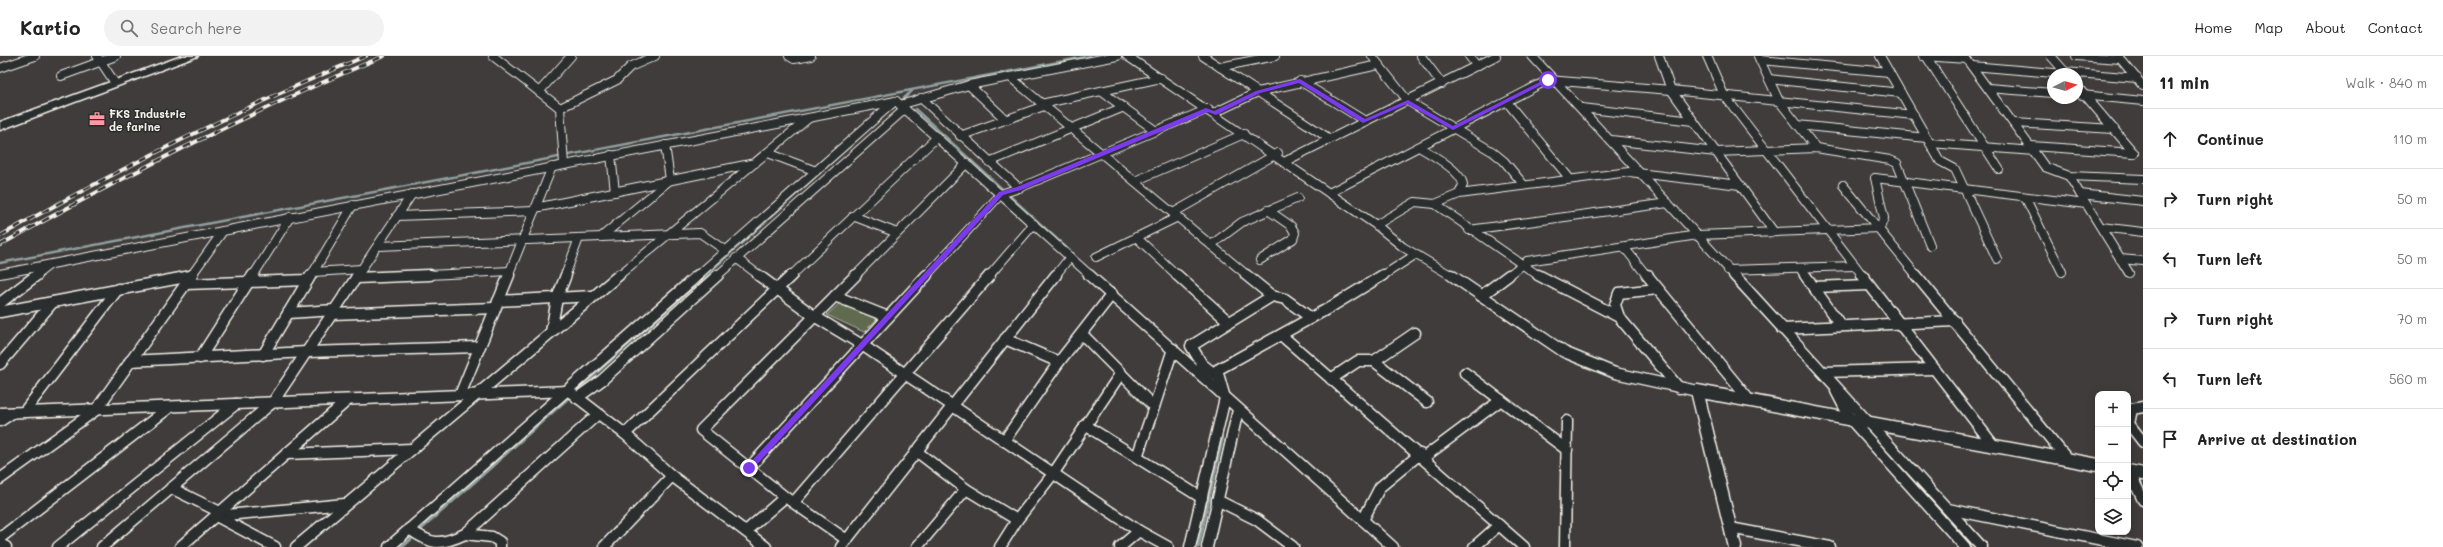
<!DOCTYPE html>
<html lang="en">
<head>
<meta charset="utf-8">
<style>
	:root { --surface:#fff; --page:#f2f2f2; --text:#222; --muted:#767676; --line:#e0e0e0 }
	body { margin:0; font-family:Mali,sans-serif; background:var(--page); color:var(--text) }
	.controls { position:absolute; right:12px; bottom:12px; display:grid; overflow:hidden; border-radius:8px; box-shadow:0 2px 10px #0003 }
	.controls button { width:36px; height:36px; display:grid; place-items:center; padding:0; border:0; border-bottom:1px solid var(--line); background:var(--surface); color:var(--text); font:20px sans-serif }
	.compass { position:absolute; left:2047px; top:12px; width:36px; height:36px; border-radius:50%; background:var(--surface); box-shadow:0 2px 10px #0003; rotate:85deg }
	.stop { position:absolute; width:12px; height:12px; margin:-9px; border:3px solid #7c3aed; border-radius:50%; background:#fff }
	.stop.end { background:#7c3aed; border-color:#fff; box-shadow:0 1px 4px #0008 }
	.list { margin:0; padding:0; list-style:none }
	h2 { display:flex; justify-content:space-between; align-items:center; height:52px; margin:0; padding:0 16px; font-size:17px }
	h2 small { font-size:13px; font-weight:400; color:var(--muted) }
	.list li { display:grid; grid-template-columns:26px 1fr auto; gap:12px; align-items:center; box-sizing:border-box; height:60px; padding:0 16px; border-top:1px solid var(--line) }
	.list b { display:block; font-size:15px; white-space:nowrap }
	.list em { font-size:13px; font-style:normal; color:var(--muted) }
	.icon { flex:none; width:22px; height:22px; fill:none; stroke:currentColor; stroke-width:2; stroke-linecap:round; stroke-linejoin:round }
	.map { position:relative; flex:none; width:2143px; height:491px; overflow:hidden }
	header { display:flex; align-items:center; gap:24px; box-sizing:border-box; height:56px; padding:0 20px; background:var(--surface); border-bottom:1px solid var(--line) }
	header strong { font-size:19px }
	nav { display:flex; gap:22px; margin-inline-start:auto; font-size:14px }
	.search { width:280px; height:36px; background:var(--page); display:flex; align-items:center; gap:10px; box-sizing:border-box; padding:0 14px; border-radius:22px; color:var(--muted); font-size:15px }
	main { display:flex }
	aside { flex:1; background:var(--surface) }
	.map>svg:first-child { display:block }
</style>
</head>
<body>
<header>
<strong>Kartio</strong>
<div class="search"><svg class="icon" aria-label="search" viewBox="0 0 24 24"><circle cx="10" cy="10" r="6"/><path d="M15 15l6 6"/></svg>Search here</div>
<nav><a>Home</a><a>Map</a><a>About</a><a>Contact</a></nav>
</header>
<main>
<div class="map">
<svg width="2143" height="491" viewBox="0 0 2143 491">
	<rect width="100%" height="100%" fill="#403c3c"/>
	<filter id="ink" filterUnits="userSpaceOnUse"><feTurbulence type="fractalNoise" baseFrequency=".025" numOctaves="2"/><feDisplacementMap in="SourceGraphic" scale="8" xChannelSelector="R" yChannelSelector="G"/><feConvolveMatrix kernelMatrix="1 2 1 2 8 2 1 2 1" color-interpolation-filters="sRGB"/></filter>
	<g filter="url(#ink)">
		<!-- green -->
		<polygon fill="#616a50" stroke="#aaae9c" points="842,245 879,261 864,276 827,259"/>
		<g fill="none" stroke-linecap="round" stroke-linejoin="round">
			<!-- stream-far1 -->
			<g stroke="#90a19f" stroke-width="2.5">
				<polyline points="902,44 912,35"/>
				<polyline points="915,53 1072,197"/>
				<polyline points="0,207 1090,0"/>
				<polyline points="705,220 854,86"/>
			</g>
			<!-- stream -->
			<g stroke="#90a19f" stroke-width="3.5">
				<polyline points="420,474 706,219"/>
				<polyline points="402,491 411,483"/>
				<polyline points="1198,491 1222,383"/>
			</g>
			<defs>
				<g id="minor-far1">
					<polyline points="97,0 113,24"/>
					<polyline points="493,0 560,52 564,108"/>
					<polyline points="789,0 794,3 811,0"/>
					<polyline points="1127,0 1376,169 1403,191 1452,220"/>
					<polyline points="1203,0 1330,83"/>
					<polyline points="1372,0 1408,45 1493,96 1504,105 1524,129"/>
					<polyline points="1421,0 1442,28"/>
					<polyline points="1469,0 1477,10"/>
					<polyline points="1532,0 1735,220"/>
					<polyline points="1659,0 1671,34 1774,176"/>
					<polyline points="1707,0 1724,39 1863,220"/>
					<polyline points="1758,0 1779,45 1816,92"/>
					<polyline points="1880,0 1940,105 1955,113 1997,203"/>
					<polyline points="1923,0 1966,3"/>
					<polyline points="1926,0 1999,113"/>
					<polyline points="1964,0 2045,111 2069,120 2143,123"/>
					<polyline points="2051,0 2067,18"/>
					<polyline points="2076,0 2121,3"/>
					<polyline points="2118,0 2143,30"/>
					<polyline points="1760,4 1889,16"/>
					<polyline points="1972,10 2066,18"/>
					<polyline points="1220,11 1275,0"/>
					<polyline points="0,12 35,0"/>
					<polyline points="2065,16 2137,22"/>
					<polyline points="61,20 116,0"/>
					<polyline points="1010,21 1248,220"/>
					<polyline points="1769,23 1901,37"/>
					<polyline points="1300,25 1365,65"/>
					<polyline points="969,29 1006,64"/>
					<polyline points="2077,30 2134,97"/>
					<polyline points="1988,32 2053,37"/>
					<polyline points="1101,35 1156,75"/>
					<polyline points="539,36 571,0"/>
					<polyline points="2082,39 2143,45"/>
					<polyline points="921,42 1019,132 1208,53"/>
					<polyline points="896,45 1091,220"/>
					<polyline points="1507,46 1570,123"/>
					<polyline points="1041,48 1161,22"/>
					<polyline points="900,49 969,29 1117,0"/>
					<polyline points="560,52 617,24 630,11 655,0"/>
					<polyline points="1582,52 1693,65"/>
					<polyline points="1214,57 1258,36 1378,9"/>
					<polyline points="2014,67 2114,73"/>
					<polyline points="1797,69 1927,82"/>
					<polyline points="960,80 1044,50"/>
					<polyline points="1611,84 1716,96 1816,92 1890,104 1897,107 1930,189"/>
					<polyline points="1930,87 2034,95"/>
					<polyline points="2031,90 2134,97"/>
					<path d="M 1419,91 C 1431,98 1462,115 1463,129 L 1459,138"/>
					<polyline points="768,97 816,115"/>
					<polyline points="611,99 615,136"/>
					<polyline points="989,106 1124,51"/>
					<polyline points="1284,106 1496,0"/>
					<polyline points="2069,120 2129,217"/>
					<polyline points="1135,125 1244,78"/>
					<polyline points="1843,129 1917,220"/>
					<polyline points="1329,137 1548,24 1671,34 1914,59"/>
					<polyline points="2080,138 2143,145"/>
					<polyline points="2025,141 2062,216"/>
					<polyline points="1435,148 1539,220"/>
					<polyline points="535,152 755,107"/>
					<polyline points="1173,157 1278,97"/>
					<polyline points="397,160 534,155"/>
					<polyline points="853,160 897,177"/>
					<polyline points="1376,169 1415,146 1435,148 1459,138 1629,116 1740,129"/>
					<polyline points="2101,171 2143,176"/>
					<polyline points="1469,174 1668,147"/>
					<polyline points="601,181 670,124 665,89"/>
					<polyline points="1136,181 1178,220"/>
					<polyline points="1211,189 1242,166 1298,142"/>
					<polyline points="378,190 700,177 726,195"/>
					<polyline points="1624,191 1647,220"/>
					<polyline points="1096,201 1178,161"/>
					<polyline points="736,202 760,220"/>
					<polyline points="2120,203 2143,205"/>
					<polyline points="1260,204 1293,183 1295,177 1291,170 1268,154"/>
					<polyline points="1800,212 1805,220"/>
					<polyline points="1728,214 1855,210"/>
					<polyline points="313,216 362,213"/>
					<polyline points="0,218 896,45"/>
					<polyline points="35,220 49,209"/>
					<polyline points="191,220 223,175"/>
					<polyline points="253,220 290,161"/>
					<polyline points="311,220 353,149"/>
					<polyline points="357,220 412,138"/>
					<polyline points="408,220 510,215"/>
					<polyline points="508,220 552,111"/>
					<polyline points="565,220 579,182"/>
					<polyline points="618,220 809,62"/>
					<polyline points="697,220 895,45"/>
					<polyline points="717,220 905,53"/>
					<polyline points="791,220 937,81"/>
					<polyline points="855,220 967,107"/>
					<polyline points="926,220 1001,138 1019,132"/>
					<polyline points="989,220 1034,168"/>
					<polyline points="1055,220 1070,201"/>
					<polyline points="1382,220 1415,199"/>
					<polyline points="1508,220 1527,205 1698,179 1880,172 1884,162 1875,122 2086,148"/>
				</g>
				<g id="minor">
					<polyline points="758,219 814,260 862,289 1139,475 1168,491"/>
					<polyline points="1089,219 1393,491"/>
					<polyline points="1177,219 1229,266"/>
					<polyline points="1246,219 1272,240"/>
					<polyline points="1451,219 1564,296 1615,317 1697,335"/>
					<polyline points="1538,219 1619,261"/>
					<polyline points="1647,219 1750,345"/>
					<polyline points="1734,219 1982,491"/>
					<polyline points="1805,219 1841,270"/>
					<polyline points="1862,219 1994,390"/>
					<polyline points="1916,219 2068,404"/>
					<polyline points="356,222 430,219"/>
					<polyline points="185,228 308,224"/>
					<polyline points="1813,231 1869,229"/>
					<polyline points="1658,233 1619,237 1615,249 1619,261 1679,332"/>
					<polyline points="835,240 888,261"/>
					<polyline points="1481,240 1509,219"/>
					<polyline points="498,245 593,240"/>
					<polyline points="0,247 37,219"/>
					<polyline points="0,256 191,220"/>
					<polyline points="288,257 335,254"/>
					<polyline points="332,258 495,252"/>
					<polyline points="1782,273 1955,265"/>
					<polyline points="551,276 557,242 566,219"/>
					<polyline points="1082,278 1154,351 1137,401"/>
					<polyline points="1281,279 1524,491"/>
					<polyline points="1005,283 1059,306"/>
					<polyline points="263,299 311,219"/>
					<polyline points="200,302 253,219"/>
					<polyline points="130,305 307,296 479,291"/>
					<polyline points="1374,305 1415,277"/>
					<polyline points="0,308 53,246"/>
					<polyline points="1823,316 1934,313"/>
					<polyline points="1465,317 1567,394"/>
					<polyline points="1218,321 1202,308 1191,290 1272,240 1285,243 1311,262"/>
					<polyline points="1331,323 1358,305 1374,305 1427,346"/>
					<polyline points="1836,335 1851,364 1965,491"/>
					<polyline points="460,339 509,219"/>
					<polyline points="577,342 602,324 718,219"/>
					<polyline points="1154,351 1173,293"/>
					<polyline points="2143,351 2132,353 2129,368 2143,386"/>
					<polyline points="24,356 118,233"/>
					<polyline points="0,357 569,335 625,378 672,420 766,491"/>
					<polyline points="0,365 12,357"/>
					<polyline points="1085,369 1202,442"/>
					<polyline points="625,378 792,219"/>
					<polyline points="1004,385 1059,306 1112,238"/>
					<polyline points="916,395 966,433 1017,464"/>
					<polyline points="286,398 412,393"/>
					<polyline points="1423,402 1501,344"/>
					<polyline points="749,412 927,219"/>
					<polyline points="2129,415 2143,444"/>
					<polyline points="0,423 96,354 192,219"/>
					<polyline points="171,432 220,456"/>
					<polyline points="1217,444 1257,464 1293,491"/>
					<polyline points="794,446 990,219"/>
					<polyline points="1948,453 2137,491"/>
					<polyline points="216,460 345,448"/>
					<polyline points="216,460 275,491"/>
					<polyline points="1363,464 1380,431 1420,398"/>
					<polyline points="1730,472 1830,491"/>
					<path d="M 409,473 C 432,489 439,490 465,478 L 598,358"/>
					<polyline points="746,475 785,441"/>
					<polyline points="465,478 492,481 500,486 500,491"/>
					<polyline points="0,482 170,351"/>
					<polyline points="847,484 785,441 701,374 856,219"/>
					<polyline points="0,488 6,491"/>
					<polyline points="58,491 236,348"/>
					<polyline points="102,491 273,346 358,219"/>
					<polyline points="180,491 348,344"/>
					<polyline points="296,491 619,219"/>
					<polyline points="389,491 698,219"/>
					<polyline points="604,491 672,420"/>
					<polyline points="841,491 1056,219"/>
					<polyline points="917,491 966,433"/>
					<polyline points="1000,491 1017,464 1053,418 1121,317"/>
					<polyline points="1120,491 1139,475"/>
					<polyline points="1190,491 1225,342 1217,314 1329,252 1383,219"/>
					<polyline points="1207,491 1238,354"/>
					<polyline points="1474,491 1499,469"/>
					<polyline points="1565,491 1567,365"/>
				</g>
				<g id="tertiary">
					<polyline points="2128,415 2143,418"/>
					<polyline points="1735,491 1697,335 2098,409"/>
				</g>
				<polygon id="trunk" points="182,0 198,0 0,74 0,66"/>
			</defs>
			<!-- minor-far1 casing -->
			<use href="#minor-far1" stroke="#f4f1e8" stroke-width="10"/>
			<!-- minor casing -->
			<use href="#minor" stroke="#f4f1e8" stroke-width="13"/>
			<!-- tertiary casing -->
			<use href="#tertiary" stroke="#f4f1e8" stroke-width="15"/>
			<!-- trunk casing -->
			<use href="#trunk" stroke="#f4f1e8" stroke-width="3"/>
			<!-- minor-far1 -->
			<use href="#minor-far1" stroke="#2a2d2e" stroke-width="8"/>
			<!-- minor -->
			<use href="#minor" stroke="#2a2d2e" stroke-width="10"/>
			<!-- tertiary -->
			<use href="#tertiary" stroke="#2a2d2e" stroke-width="12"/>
			<!-- trunk -->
			<use href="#trunk" fill="#2a2d2e" fill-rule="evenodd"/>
			<defs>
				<g id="rail">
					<path d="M 0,180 C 119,113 240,52 366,0"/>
					<path d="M 0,189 C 125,119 252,55 384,0"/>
				</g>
			</defs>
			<!-- rail casing -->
			<use href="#rail" stroke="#f4f1e8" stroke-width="4"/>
			<!-- rail -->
			<use href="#rail" stroke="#2a2d2e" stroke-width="2.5" stroke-dasharray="8" stroke-linecap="butt"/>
		</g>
	</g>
	<!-- route -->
	<polygon fill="#7c3aed" points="1300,23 1365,63 1408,44 1453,70 1546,23 1551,24 1453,74 1407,48 1363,67 1299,27 1260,37 1216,59 1208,56 1021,134 1003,139 752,414 747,414 747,410 999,136 1017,131 1206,52 1214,55 1256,35"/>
	<!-- icons -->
	<defs>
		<symbol id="office-bare" viewBox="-9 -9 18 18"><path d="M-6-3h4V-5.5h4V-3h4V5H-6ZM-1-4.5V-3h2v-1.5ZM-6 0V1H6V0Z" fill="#ff9aa2" stroke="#2a2d2e" stroke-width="2.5" paint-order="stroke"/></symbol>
	</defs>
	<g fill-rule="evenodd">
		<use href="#office-bare" x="86" y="52" width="22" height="22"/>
	</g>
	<g text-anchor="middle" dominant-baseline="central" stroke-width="3" stroke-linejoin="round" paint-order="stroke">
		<!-- poi labels -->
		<g font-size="11" font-weight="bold" fill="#f4f1e8" stroke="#2a2d2e" text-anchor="start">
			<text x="109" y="57">FKS Industrie<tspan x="109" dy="13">de farine</tspan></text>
		</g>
	</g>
</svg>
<div class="controls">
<button>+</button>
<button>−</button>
<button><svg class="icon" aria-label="locate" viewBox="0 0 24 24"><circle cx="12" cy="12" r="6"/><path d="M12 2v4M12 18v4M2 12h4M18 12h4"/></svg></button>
<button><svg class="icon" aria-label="layers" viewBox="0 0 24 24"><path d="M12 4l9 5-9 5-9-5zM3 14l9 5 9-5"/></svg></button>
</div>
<svg class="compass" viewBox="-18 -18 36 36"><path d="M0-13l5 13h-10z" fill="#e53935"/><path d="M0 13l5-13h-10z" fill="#767676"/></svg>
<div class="stop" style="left:1548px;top:24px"></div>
<div class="stop end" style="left:749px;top:412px"></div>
</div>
<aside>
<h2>11 min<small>Walk · 840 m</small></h2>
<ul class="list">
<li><svg class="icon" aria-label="ahead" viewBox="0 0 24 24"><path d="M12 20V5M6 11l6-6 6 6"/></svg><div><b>Continue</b></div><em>110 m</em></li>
<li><svg class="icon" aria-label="right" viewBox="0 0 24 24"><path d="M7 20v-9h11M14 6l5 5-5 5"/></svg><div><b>Turn right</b></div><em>50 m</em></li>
<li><svg class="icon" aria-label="left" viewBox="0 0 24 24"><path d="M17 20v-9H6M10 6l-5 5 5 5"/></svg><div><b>Turn left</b></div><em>50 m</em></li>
<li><svg class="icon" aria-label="right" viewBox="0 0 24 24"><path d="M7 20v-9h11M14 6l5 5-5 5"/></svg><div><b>Turn right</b></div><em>70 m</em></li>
<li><svg class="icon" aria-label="left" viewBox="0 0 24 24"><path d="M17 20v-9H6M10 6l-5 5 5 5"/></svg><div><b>Turn left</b></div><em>560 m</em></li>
<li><svg class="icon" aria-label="arrive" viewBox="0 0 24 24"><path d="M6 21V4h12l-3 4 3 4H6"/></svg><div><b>Arrive at destination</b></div></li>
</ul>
</aside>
</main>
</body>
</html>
